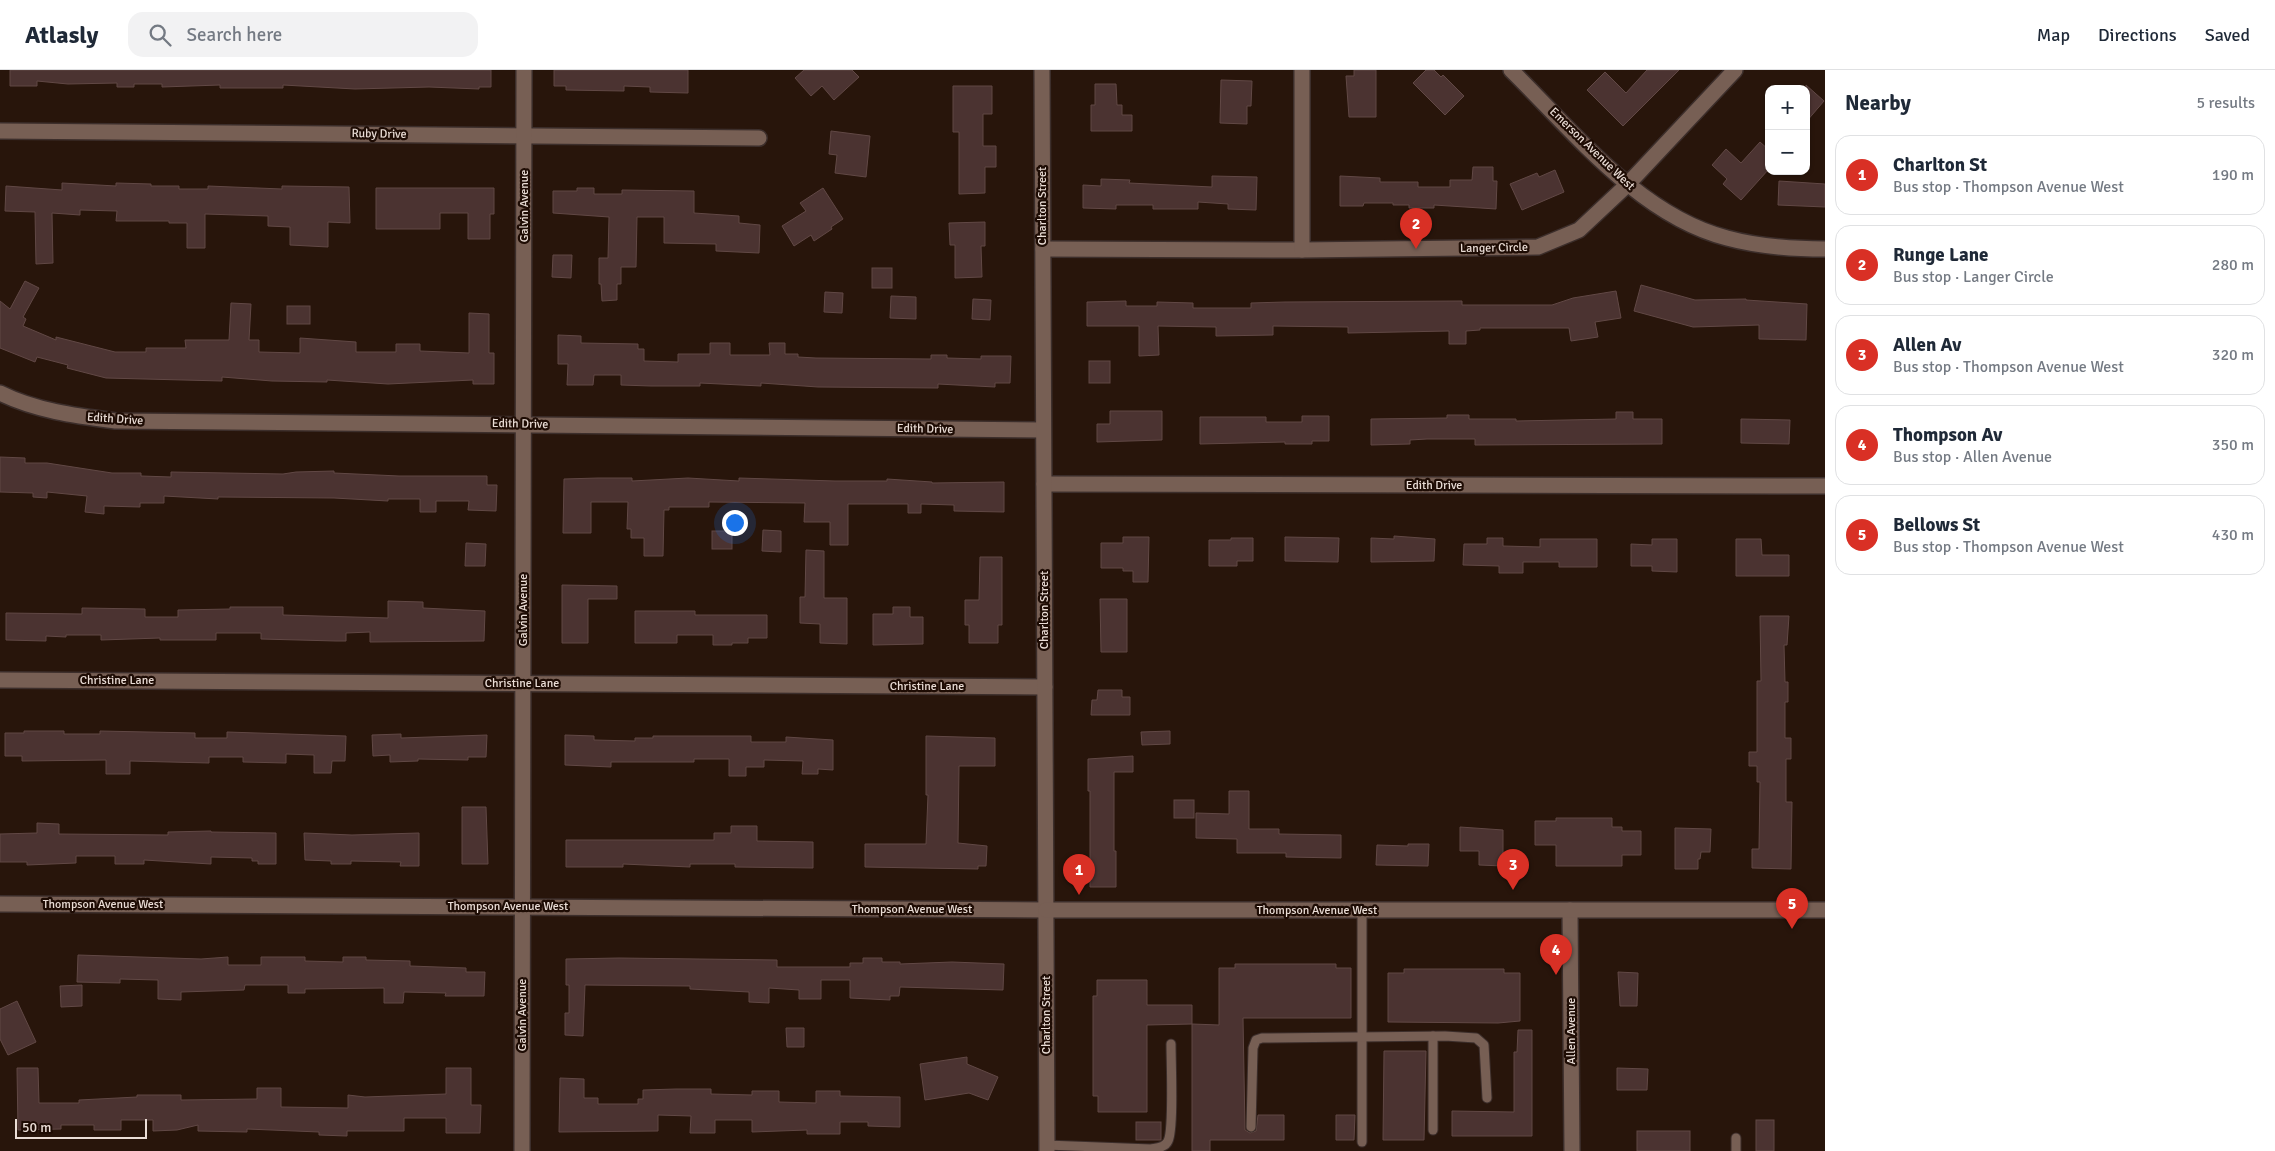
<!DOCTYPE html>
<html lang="en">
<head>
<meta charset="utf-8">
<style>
	:root { --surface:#fff; --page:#f2f2f3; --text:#1f2937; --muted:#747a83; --line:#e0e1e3; --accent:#d93025 }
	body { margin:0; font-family:Signika,sans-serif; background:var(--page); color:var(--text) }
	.controls { position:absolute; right:15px; top:15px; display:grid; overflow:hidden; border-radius:10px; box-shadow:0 1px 4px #0004 }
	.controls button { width:45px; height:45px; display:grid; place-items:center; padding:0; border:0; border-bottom:1px solid var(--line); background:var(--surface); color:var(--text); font:25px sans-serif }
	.scale { position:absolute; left:15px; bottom:12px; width:132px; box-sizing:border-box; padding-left:5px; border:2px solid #eaddd6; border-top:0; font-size:14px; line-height:18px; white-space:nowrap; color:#eaddd6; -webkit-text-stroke:4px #1e0c04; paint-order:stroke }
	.you { position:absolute; left:734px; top:452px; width:18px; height:18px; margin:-12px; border:4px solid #fff; border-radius:50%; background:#1a73e8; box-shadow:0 0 0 8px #1a73e833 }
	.badge { display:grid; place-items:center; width:32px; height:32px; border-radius:50%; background:var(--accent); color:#fff; font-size:16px; font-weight:700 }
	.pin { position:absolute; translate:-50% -41px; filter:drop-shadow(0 1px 2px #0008) }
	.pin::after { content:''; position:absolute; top:26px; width:18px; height:15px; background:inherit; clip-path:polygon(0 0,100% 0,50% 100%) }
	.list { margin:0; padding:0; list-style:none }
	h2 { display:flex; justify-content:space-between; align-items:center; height:65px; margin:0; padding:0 20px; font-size:21px }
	h2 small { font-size:16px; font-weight:400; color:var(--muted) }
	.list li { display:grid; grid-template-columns:32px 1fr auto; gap:15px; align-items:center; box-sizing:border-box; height:80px; margin:0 10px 10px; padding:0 10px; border:1px solid var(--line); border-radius:15px }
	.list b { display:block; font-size:19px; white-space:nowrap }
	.list p { margin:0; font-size:16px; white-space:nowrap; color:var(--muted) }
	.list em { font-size:16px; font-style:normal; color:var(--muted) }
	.icon { flex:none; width:28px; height:28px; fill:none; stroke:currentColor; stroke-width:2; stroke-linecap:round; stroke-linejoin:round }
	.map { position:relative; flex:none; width:1825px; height:1081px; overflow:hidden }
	header { display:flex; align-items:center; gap:30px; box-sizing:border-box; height:70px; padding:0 25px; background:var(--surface); border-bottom:1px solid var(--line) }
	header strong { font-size:24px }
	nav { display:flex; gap:28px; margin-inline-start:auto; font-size:18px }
	.search { width:350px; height:45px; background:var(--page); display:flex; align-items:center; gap:12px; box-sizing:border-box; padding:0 18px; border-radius:15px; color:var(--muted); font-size:19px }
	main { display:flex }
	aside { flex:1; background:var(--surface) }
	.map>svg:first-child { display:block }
</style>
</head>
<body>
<header>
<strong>Atlasly</strong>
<div class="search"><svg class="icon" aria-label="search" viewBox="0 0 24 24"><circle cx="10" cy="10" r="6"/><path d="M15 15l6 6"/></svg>Search here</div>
<nav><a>Map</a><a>Directions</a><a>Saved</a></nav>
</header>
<main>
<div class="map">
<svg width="1825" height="1081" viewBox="0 0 1825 1081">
	<rect width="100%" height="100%" fill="#28150b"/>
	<!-- building -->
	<g fill="#4b3331" stroke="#614845">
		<polygon points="10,0 491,0 491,17 479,17 479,19 429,17 355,19 283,15 283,18 220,18 220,15 162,17 162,14 134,14 134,17 117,17 117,13 68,14 37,11 37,16 10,16"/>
		<polygon points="554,0 688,0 688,23 650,22 650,17 624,16 624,21 566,20 566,16 554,16"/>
		<polygon points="804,0 852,0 859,7 834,30 822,16 811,26 795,8"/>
		<polygon points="1354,0 1376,0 1376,47 1349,47 1346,6 1354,6"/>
		<polygon points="1426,0 1434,0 1441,7 1443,5 1464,26 1445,45 1413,13"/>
		<polygon points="1647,0 1679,0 1623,56 1587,20 1605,2 1626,23"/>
		<polygon points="1221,10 1252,11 1251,36 1247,36 1247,54 1220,53"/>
		<polygon points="1095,14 1116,14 1117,35 1122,35 1122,45 1132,45 1132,61 1091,61 1091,35 1095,35"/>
		<polygon points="1806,15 1824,31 1806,52"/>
		<polygon points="953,16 992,16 992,44 983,44 983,76 996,76 996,97 985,97 985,123 959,124 959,62 953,62"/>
		<polygon points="831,61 870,66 866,107 835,103 837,85 829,84"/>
		<polygon points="1760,72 1769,80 1769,99 1741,130 1723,114 1727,109 1712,95 1726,79 1741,93"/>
		<polygon points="1473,97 1493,97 1493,111 1497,111 1496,139 1434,135 1434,138 1409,138 1409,135 1393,135 1393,133 1364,133 1363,136 1340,136 1340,106 1380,108 1380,112 1418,112 1418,117 1450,117 1450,110 1472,110"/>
		<polygon points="1555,100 1564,122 1522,140 1510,114 1537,103 1539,107"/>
		<polygon points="1212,106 1257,107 1256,140 1228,139 1228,134 1198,132 1198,139 1153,139 1153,135 1116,135 1116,139 1083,138 1083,115 1101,116 1101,109 1130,110 1129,113 1212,117"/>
		<polygon points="1779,111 1825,114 1825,137 1778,135"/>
		<polygon points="62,113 116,116 116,113 151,114 151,116 179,116 179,119 208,119 208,116 282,119 282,116 349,117 350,153 328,152 328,177 290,175 290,157 268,156 268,146 205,144 205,178 187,178 187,153 169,153 169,151 116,151 117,141 80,140 80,145 52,143 53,193 36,194 35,142 5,141 6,116 62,120"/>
		<polygon points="376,118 494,118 494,144 490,144 490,169 468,169 468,143 440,143 440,159 376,159"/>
		<polygon points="577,118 594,118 594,124 622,124 622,120 694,121 694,143 739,146 739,153 760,155 759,183 716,181 716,174 664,173 664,147 637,147 636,197 621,197 621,214 617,214 617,230 602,231 601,214 599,214 599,188 608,188 609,147 553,143 553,121 577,121"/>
		<polygon points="823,118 843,149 831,157 832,159 814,171 811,165 794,176 782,156 806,141 800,133"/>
		<polygon points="985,152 985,176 981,176 982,207 955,208 955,175 950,175 949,153"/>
		<polygon points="553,185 572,185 571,208 552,207"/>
		<rect x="872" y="198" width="20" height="20"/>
		<polygon points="25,211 39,218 23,247 26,249 23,256 56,270 56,267 115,282 146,282 146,278 186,278 185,270 229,270 231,233 251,234 249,270 259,270 259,282 300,283 300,268 356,272 356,282 396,282 396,274 420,274 420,281 469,283 469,243 489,244 489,283 494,283 494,314 473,314 473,310 388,314 327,310 327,312 272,311 222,307 222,311 106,308 67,298 68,295 37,287 35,292 0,278 0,231 10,239"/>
		<polygon points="1641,215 1695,230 1746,229 1746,230 1807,234 1806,270 1759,269 1759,255 1693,257 1634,241"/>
		<polygon points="1616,221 1621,248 1595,252 1598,267 1571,271 1569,258 1480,258 1480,260 1466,261 1466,274 1449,274 1449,261 1348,263 1348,257 1273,256 1273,265 1216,266 1216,257 1158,256 1159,285 1139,286 1139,256 1087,256 1087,232 1126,231 1126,236 1157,236 1157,232 1193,233 1193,238 1251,238 1251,233 1285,232 1462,231 1462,235 1552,235 1573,228"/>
		<polygon points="825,222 843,223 842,243 824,242"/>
		<polygon points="891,226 916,227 916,249 890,248"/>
		<polygon points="973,229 991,230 990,250 972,249"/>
		<rect x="287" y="236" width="23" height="18"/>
		<polygon points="558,265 581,266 581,273 638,274 638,279 644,279 644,291 678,292 678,284 710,284 710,273 730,273 730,285 770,285 769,273 785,273 785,284 798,284 798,287 816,288 931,289 931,285 947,285 947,288 981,289 981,286 1011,286 1010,313 995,313 995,317 938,314 938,318 818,317 761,313 761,316 700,313 700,316 651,316 621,315 621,305 594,305 593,315 567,315 568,294 558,294"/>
		<rect x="1089" y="291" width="21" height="22"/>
		<polygon points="1110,341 1162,341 1162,370 1097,372 1097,354 1110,354"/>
		<polygon points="1616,342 1633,342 1633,349 1662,349 1662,374 1475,375 1475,369 1427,369 1410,370 1410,374 1371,375 1371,349 1447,348 1447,345 1469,345 1469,349 1516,349 1516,351 1616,349"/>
		<polygon points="1302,346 1329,346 1329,371 1312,371 1312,374 1285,374 1285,372 1200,374 1200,347 1266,347 1266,352 1302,352"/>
		<polygon points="1741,349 1790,350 1789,374 1741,373"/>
		<polygon points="0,387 25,388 25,393 47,393 112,403 141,403 141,406 171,407 171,402 283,404 296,402 334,401 334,403 399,406 487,406 487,415 497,415 496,441 468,440 469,431 436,431 436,442 420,442 420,429 388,429 388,431 334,428 218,427 218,429 164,426 164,433 140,433 140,437 104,436 104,444 85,442 87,426 47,422 47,428 33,427 33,423 0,422"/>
		<polygon points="598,408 632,408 632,411 688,408 739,411 739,408 835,411 887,411 887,409 932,412 932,413 1004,412 1004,442 954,441 954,435 921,434 921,443 908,443 908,434 848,434 848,475 830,475 830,452 804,452 805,433 709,432 709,437 669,437 669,440 664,440 663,486 644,486 644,468 631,468 631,459 627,459 628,432 591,432 591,463 563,463 564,409"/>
		<polygon points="763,460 781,461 781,482 762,481"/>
		<rect x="712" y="461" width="20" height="18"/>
		<polygon points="1394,466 1435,469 1434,491 1371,492 1371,468 1394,469"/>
		<polygon points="1123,467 1149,467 1148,512 1133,512 1133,501 1123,501 1123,498 1101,498 1101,473 1123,473"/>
		<polygon points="1285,467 1339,468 1338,492 1285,491"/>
		<polygon points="1231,468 1253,468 1253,491 1237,491 1237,496 1209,496 1209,470 1231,470"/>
		<polygon points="1487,468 1503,468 1503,476 1540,477 1540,469 1597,469 1597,497 1559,497 1559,492 1523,492 1523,503 1499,503 1499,496 1463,495 1464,474 1487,474"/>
		<polygon points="1652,469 1677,469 1677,502 1652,501 1652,496 1631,496 1631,474 1652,475"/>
		<polygon points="1736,469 1761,469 1762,485 1789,485 1789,506 1736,506"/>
		<polygon points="466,473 486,474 485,496 465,496"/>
		<polygon points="806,480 824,481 824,528 847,528 847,574 820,573 820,554 800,553 800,527 805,527"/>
		<polygon points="980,487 1002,487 1002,555 998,555 998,573 969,573 969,555 965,555 965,530 979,530"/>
		<polygon points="562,515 617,516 617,529 588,529 588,573 562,573"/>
		<polygon points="1100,529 1127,529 1127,582 1101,582"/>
		<polygon points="388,531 423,532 423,538 485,541 484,571 370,572 370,562 346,563 346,571 336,571 261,569 261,563 216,563 216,570 160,570 160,568 101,570 101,565 66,565 66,567 46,566 46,571 6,570 6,543 82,544 82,538 145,539 145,547 178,547 178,540 230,539 230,537 283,537 283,545 388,548"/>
		<polygon points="893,537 910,537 910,547 923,547 923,574 873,575 873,544 893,544"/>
		<polygon points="635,541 695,541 695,545 767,545 767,568 748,568 748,573 732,573 732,575 713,575 713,565 677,565 677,573 635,573"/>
		<polygon points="1760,546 1789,546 1787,575 1784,575 1785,612 1788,612 1788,632 1785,632 1785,668 1791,668 1791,689 1786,689 1786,732 1792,732 1791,799 1752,798 1752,779 1759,779 1760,712 1757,712 1757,696 1749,696 1749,682 1757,682 1757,611 1761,611"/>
		<polygon points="1098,620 1122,620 1122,627 1130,627 1130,645 1091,645 1092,630 1097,630"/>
		<polygon points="24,661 64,661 64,664 100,664 100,661 195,663 195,668 227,668 227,662 346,666 345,691 332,691 331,703 314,703 314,685 286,684 286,693 243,692 243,687 209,687 209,693 130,691 130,704 106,704 106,690 22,691 22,686 5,686 5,663 24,663"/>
		<polygon points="1170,661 1170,674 1142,675 1141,662"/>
		<polygon points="401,664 401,668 487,665 486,687 468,687 468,690 418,689 418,691 390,692 390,685 373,686 372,665"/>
		<polygon points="565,665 594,666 594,670 635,671 635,668 653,668 653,666 751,666 751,672 786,672 786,667 833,670 833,700 818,699 818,704 802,704 803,691 764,690 764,697 746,697 746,706 729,706 729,689 694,689 694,692 611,692 611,697 565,695"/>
		<polygon points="926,666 995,668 995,696 959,696 958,773 987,776 986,796 978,796 978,799 865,797 865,774 926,774 928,725 926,725"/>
		<polygon points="1133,686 1133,702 1114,702 1114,781 1116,781 1116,817 1090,817 1090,721 1088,721 1088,689"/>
		<polygon points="1229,721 1249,721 1249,759 1279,759 1279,764 1341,765 1341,788 1286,787 1286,783 1237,783 1237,769 1196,768 1196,743 1229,744"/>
		<rect x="1174" y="730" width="20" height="18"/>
		<polygon points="462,737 486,737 488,794 462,794"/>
		<polygon points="1556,748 1612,748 1612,757 1622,757 1622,761 1641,761 1641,785 1622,785 1622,796 1556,796 1556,775 1535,775 1535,751 1556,751"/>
		<polygon points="37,753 59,754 59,764 168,765 168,762 211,761 211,762 276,763 276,794 258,794 258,791 252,791 252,788 211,787 211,794 144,790 144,794 115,794 115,786 76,786 76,793 27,795 27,792 0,792 0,764 37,763"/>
		<polygon points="731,756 757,756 757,771 813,772 813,798 735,797 735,794 690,794 690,797 623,794 623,797 566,797 566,770 714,770 714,763 731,763"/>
		<polygon points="1460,757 1503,760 1503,796 1479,795 1479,781 1460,781"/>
		<polygon points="1675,758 1711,759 1710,782 1701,782 1700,789 1698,789 1698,799 1675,799"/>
		<polygon points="304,763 352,765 419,763 419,796 400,796 401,792 351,791 351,794 331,794 331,791 305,790"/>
		<polygon points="1408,774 1429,774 1428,796 1376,795 1377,775 1408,776"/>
		<polygon points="78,885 201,889 228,887 228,895 261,895 261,887 305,887 305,891 343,892 343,887 366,887 366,890 410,891 410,896 466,898 466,902 485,902 484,926 445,926 446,923 404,922 403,933 384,933 384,918 305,919 305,923 288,923 288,915 245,915 244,920 181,922 181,930 158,929 158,910 120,909 120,913 77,912"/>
		<polygon points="619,888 777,890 777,897 850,897 850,893 863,893 863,888 882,888 882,892 900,892 900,894 952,892 1004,894 1003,920 900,917 899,926 890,926 890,930 850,928 850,910 821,910 821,929 799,929 799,920 769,918 769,933 749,932 749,922 690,919 690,916 585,915 583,966 565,965 565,943 569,943 569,915 566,915 566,889"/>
		<polygon points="1235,894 1336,894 1336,898 1351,898 1351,948 1243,948 1245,1060 1250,1063 1256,1061 1258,1045 1284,1045 1284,1070 1210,1070 1210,1081 1192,1081 1192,954 1219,955 1219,898 1235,898"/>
		<polygon points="1404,899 1504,899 1504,903 1520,903 1520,951 1498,953 1388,952 1388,903 1404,903"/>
		<polygon points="1618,902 1638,903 1637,936 1620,936"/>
		<polygon points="1097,910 1147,910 1147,935 1192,935 1192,954 1147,955 1147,1042 1098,1042 1098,1026 1093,1026 1093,926 1097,926"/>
		<polygon points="82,915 82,936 61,937 60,916"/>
		<polygon points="17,931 36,972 8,985 0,969 0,939"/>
		<polygon points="786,958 804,958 804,977 787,977"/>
		<polygon points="1518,960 1532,960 1532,1066 1452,1066 1452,1041 1514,1042 1514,982 1517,982"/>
		<polygon points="1384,981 1426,981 1424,1070 1383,1070"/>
		<polygon points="967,987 967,994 998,1007 988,1030 969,1023 925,1030 920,994"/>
		<polygon points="17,998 38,998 39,1033 79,1033 79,1030 137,1027 137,1025 181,1025 181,1030 257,1029 257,1018 281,1018 281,1037 348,1038 348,1025 365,1027 446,1024 446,998 471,998 471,1035 481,1035 480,1063 446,1063 446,1048 404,1048 404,1061 347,1061 347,1066 319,1065 319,1062 247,1059 247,1062 198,1061 198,1055 177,1060 153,1061 153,1050 121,1050 121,1060 94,1060 94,1055 61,1055 61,1059 18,1060"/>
		<polygon points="1617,998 1648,999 1647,1020 1617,1020"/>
		<polygon points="560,1008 584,1009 584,1028 598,1028 598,1034 638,1034 638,1029 643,1029 643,1020 676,1019 711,1019 711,1024 752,1025 752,1021 779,1021 779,1032 816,1033 816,1021 840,1021 840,1026 900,1027 900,1057 868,1056 868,1052 840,1052 840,1064 807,1064 807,1060 752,1062 752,1050 715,1050 715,1063 690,1063 691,1046 658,1045 658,1061 559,1062"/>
		<polygon points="1336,1045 1355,1045 1354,1070 1336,1070"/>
		<rect x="1756" y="1050" width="18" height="31"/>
		<rect x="1136" y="1052" width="25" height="18"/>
		<rect x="1637" y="1061" width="53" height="20"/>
	</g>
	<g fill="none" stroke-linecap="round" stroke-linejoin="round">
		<defs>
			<g id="service">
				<polyline points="1362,840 1362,1072"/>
				<polyline points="1433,966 1433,1060"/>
				<polyline points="1251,1057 1253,978 1256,970 1262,968 1445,966 1476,968 1484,975 1487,1028"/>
				<path d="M 1046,1075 L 1151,1079 C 1156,1078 1165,1078 1168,1071 C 1174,1059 1171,992 1171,974"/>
				<polyline points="1736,1081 1736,1068"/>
			</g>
			<g id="minor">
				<polyline points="0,61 759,68"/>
				<polyline points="1043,179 1302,180 1538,177 1579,160 1627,115 1735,0"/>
				<polyline points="1302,180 1302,0"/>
				<path d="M 0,323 C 36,341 77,346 116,351 L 1043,360"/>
				<polyline points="1044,414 1825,416"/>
				<polyline points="0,610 1045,617"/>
				<polyline points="0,834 1046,840"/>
				<polyline points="1570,840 1572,1081"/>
				<polyline points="522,1081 524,0"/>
			</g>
			<g id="tertiary">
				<polyline points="1042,0 1047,1081"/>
				<path d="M 1511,0 C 1573,61 1640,146 1727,168 C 1760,177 1792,179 1825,179"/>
				<polyline points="1046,840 1825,840"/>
			</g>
		</defs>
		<!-- service casing -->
		<use href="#service" stroke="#3c2e2b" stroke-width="11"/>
		<!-- minor casing -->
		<use href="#minor" stroke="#3c2e2b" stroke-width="18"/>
		<!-- tertiary casing -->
		<use href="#tertiary" stroke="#3c2e2b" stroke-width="18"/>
		<!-- service -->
		<use href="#service" stroke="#775f54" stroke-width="9"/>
		<!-- minor -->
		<use href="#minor" stroke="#775f54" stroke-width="15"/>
		<!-- tertiary -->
		<use href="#tertiary" stroke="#775f54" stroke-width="15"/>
	</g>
	<g text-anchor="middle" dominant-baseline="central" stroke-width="4.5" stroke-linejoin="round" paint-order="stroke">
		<!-- street labels -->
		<g font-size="12" fill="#eaddd6" stroke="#1e0c04">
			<text transform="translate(379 64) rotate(1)">Ruby Drive</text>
			<text transform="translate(1592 79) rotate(44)">Emerson Avenue West</text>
			<text transform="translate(524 136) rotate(-90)">Galvin Avenue</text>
			<text transform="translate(1042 136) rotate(-90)">Charlton Street</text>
			<text transform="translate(1494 178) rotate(-1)">Langer Circle</text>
			<text transform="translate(115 349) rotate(4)">Edith Drive</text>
			<text transform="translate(520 354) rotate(1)">Edith Drive</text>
			<text transform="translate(925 359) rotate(1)">Edith Drive</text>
			<text x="1434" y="415">Edith Drive</text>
			<text transform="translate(523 540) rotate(-90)">Galvin Avenue</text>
			<text transform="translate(1044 540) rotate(-90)">Charlton Street</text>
			<text x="117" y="610">Christine Lane</text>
			<text x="522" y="613">Christine Lane</text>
			<text x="927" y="616">Christine Lane</text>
			<text x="103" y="834">Thompson Avenue West</text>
			<text x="508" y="836">Thompson Avenue West</text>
			<text x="912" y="839">Thompson Avenue West</text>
			<text x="1317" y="840">Thompson Avenue West</text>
			<text transform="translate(522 945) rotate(-90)">Galvin Avenue</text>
			<text transform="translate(1046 945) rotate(-90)">Charlton Street</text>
			<text transform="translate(1571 961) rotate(-90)">Allen Avenue</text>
		</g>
	</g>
</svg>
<div class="controls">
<button>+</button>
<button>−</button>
</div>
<div class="scale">50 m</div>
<div class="you"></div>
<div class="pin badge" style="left:1079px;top:825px">1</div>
<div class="pin badge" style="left:1416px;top:179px">2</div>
<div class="pin badge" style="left:1513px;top:820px">3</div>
<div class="pin badge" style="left:1556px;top:905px">4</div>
<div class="pin badge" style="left:1792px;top:859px">5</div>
</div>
<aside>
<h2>Nearby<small>5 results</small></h2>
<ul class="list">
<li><span class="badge">1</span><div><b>Charlton St</b><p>Bus stop · Thompson Avenue West</p></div><em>190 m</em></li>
<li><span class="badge">2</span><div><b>Runge Lane</b><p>Bus stop · Langer Circle</p></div><em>280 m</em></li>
<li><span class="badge">3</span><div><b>Allen Av</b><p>Bus stop · Thompson Avenue West</p></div><em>320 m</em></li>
<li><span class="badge">4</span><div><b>Thompson Av</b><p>Bus stop · Allen Avenue</p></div><em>350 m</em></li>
<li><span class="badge">5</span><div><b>Bellows St</b><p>Bus stop · Thompson Avenue West</p></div><em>430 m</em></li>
</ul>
</aside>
</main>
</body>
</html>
